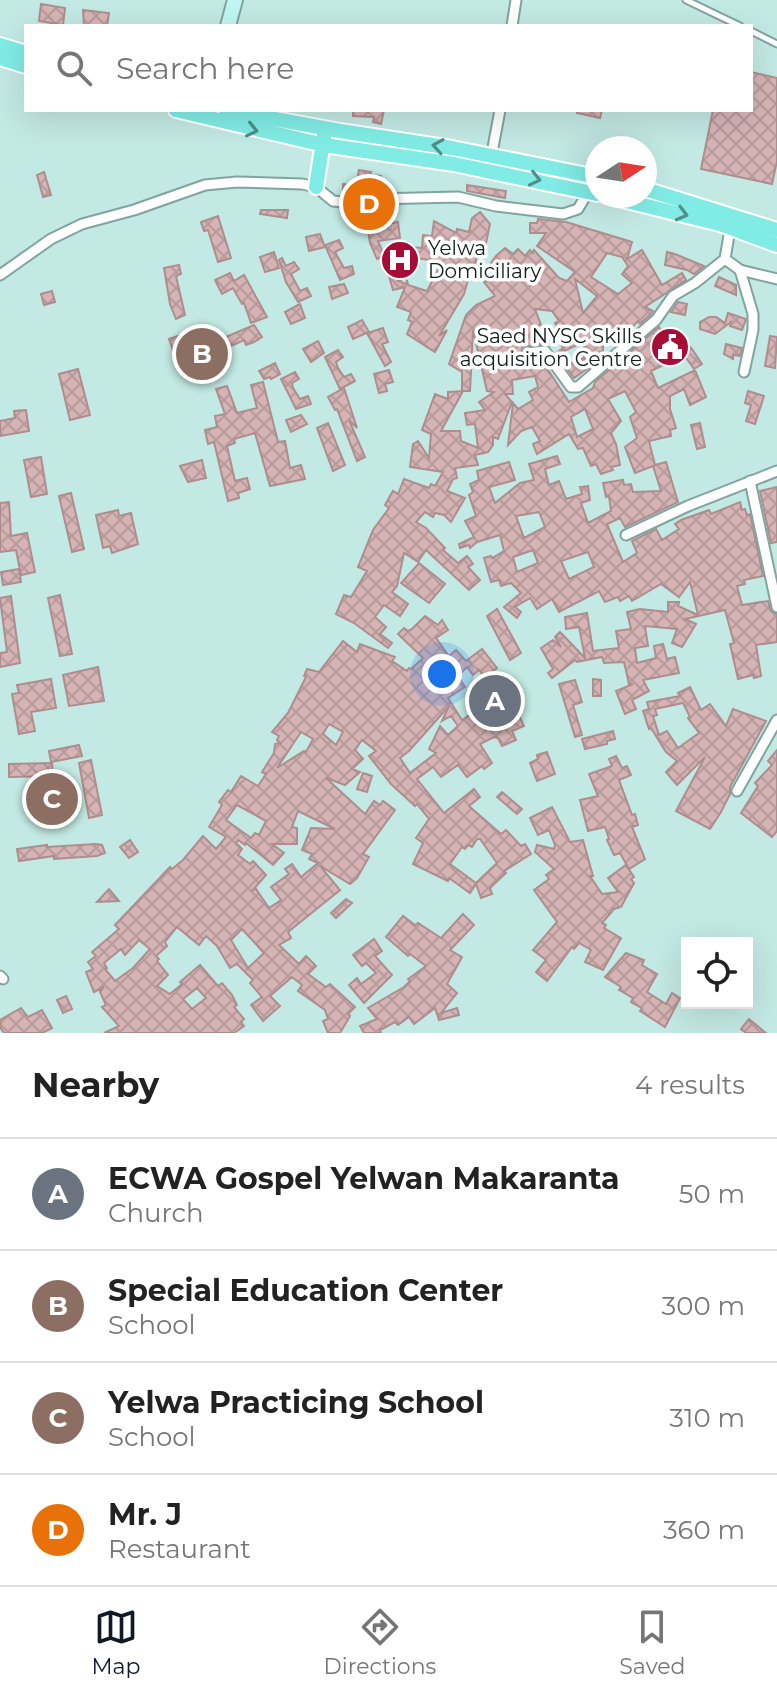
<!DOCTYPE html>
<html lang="en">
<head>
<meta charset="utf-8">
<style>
	:root { --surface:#fff; --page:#f6f6f6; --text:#222; --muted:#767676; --line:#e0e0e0; --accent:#111827 }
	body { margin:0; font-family:Montserrat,sans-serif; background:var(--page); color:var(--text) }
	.controls { position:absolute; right:24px; bottom:24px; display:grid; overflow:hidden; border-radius:0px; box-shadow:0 8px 32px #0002 }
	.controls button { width:72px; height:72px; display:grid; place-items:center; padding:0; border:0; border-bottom:2px solid var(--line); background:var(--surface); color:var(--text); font:40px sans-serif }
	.compass { position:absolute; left:585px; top:136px; width:72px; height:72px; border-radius:50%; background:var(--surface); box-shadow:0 8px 32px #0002; rotate:78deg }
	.you { position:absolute; left:442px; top:674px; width:28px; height:28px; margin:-20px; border:6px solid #fff; border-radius:50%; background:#1a73e8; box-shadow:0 0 0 12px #1a73e833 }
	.badge { display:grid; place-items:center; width:52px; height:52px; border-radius:50%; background:var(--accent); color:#fff; font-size:26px; font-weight:700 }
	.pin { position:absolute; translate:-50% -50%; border:4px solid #fff; box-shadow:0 2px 8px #0006 }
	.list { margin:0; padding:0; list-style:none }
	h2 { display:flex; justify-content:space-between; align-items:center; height:104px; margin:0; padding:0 32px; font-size:34px }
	h2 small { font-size:26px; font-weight:400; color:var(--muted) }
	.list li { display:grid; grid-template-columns:52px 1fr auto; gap:24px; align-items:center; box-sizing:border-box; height:112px; padding:0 32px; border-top:2px solid var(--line) }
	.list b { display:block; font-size:30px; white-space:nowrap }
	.list p { margin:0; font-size:26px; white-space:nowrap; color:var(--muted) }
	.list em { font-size:26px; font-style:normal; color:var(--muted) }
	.icon { flex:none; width:44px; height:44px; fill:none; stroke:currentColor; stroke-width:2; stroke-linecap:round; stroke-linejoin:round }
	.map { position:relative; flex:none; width:777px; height:1033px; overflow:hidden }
	.search { position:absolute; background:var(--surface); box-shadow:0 8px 32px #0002; left:24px; right:24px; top:24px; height:88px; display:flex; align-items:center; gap:20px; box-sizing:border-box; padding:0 28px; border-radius:0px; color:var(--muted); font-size:30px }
	.sheet { height:552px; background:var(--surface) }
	nav { display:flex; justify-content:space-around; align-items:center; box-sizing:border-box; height:112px; border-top:2px solid var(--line); background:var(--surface); font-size:22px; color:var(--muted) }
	nav a { display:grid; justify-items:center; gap:4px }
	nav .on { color:var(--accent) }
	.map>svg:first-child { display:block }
</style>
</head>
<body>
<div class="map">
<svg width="777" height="1033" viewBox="0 0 777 1033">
	<defs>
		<pattern id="building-cross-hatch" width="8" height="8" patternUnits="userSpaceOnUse" patternTransform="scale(2)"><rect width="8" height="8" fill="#d6b4b5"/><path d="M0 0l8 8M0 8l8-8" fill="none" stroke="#b79a9b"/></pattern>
	</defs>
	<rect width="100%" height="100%" fill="#c3e9e4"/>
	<!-- building -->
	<g fill="url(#building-cross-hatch)" stroke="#ae8d8e" stroke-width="2" fill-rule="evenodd">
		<polygon points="41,4 65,8 63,25 39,21"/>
		<polygon points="83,10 109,13 107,26 84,26"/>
		<polygon points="751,72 777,78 777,161 772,184 701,169 713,110 751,110"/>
		<polygon points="353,110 384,110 381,124 373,122 374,117 353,116"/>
		<polygon points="577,110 602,110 600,118 577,113"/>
		<polygon points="359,170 371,172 370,175 381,176 380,186 368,185 367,194 361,196 343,194 343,184 356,186"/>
		<polygon points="44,172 51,195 43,197 37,175"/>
		<polygon points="467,185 506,191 505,198 467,191"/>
		<polygon points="261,210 288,210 287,218 260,214"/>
		<polygon points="480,212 490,224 485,248 479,247 474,271 471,270 464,294 439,336 447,330 435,352 407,334 412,322 408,320 411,312 397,307 405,287 393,290 384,259 399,255 406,278 398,281 406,284 407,280 408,285 427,291 440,266 429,264 430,260 409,257 410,247 422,248 423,235 432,236 434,221 456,233 457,229 469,232 472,218"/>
		<polygon points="218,216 231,258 218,262 208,230 204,231 201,222"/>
		<path d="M 538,219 L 566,222 L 632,242 L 627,259 L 642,250 L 662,285 L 682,273 L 686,280 L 645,307 L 653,311 L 650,315 L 640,324 L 638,321 L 616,343 L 614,341 L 603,344 L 603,351 L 593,355 L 594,364 L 574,378 L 556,353 L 562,349 L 572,364 L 584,358 L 584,342 L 564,351 L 557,335 L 560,333 L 555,323 L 559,321 L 552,311 L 535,309 L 541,325 L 532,328 L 542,344 L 523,347 L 520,355 L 525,360 L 541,359 L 569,402 L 593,388 L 595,382 L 659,327 L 662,332 L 656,335 L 663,349 L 680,335 L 692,349 L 702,364 L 694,369 L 684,355 L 651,371 L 658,388 L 695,370 L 706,397 L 690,405 L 684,389 L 670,396 L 670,409 L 676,428 L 670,430 L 671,436 L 649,441 L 655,465 L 666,462 L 678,502 L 625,527 L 620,518 L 607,524 L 623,562 L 637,553 L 632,541 L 656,529 L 662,540 L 679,529 L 675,524 L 681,520 L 709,510 L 711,514 L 740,502 L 742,510 L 745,509 L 747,515 L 750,514 L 763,576 L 744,580 L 745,584 L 737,586 L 742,605 L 768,601 L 771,611 L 777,614 L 777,642 L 756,645 L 761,676 L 754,678 L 753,675 L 738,679 L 730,644 L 734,643 L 725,610 L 685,619 L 696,624 L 682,647 L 672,643 L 677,629 L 645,626 L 648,646 L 635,648 L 637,663 L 656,658 L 654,646 L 663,644 L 667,659 L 675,657 L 679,673 L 643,680 L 649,691 L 632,700 L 636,709 L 625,714 L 616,691 L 633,684 L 629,684 L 624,662 L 604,663 L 602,657 L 577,662 L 575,660 L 552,678 L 548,673 L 553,669 L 541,648 L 553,640 L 561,647 L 555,637 L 560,632 L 585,658 L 579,627 L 566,629 L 565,617 L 587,613 L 593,651 L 619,648 L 616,631 L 631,629 L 627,612 L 640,609 L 668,612 L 668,602 L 679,602 L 678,606 L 698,615 L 690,582 L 679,597 L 661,584 L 632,601 L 629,596 L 620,601 L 618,597 L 605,602 L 599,591 L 559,612 L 552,599 L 537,609 L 530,598 L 515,607 L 521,612 L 517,618 L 504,607 L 521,593 L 511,583 L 501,586 L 499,580 L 491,582 L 484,558 L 491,556 L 492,558 L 504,551 L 500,535 L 477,542 L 470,548 L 469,545 L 460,548 L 459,544 L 474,537 L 465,521 L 476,516 L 469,495 L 473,492 L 470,484 L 479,480 L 477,471 L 509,462 L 515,480 L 489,487 L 495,503 L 520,483 L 534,480 L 529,464 L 557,456 L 560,464 L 545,469 L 549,485 L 559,481 L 566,499 L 582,494 L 580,487 L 588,486 L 590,500 L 581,503 L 588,523 L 611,511 L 609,496 L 606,497 L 603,483 L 623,480 L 624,485 L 631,484 L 633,492 L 661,491 L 653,466 L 635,473 L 625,447 L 637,438 L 630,417 L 636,412 L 625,391 L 608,399 L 621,421 L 611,433 L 616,444 L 620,465 L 611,467 L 613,470 L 601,474 L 596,464 L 591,466 L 583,448 L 578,449 L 569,434 L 537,454 L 533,444 L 540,441 L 532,427 L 521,431 L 508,445 L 513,403 L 518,409 L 533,400 L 529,392 L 538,387 L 535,376 L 512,380 L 513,394 L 505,394 L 512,402 L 498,439 L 493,437 L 493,445 L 488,452 L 475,455 L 478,465 L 455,468 L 457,478 L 453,479 L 447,491 L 465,498 L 451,522 L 444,515 L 435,513 L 433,517 L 425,512 L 416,522 L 426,528 L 445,548 L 443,550 L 458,563 L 467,556 L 473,564 L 468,567 L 480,580 L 469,590 L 426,550 L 418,562 L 404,553 L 397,586 L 392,592 L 408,604 L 400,616 L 384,605 L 375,617 L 386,627 L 380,634 L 392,643 L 388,648 L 354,623 L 336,614 L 344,595 L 351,597 L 367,571 L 358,567 L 373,530 L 389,508 L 385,505 L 393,491 L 398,494 L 404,479 L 429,488 L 431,484 L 435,486 L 443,472 L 410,467 L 413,444 L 418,441 L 429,458 L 431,434 L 422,430 L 435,394 L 448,399 L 448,392 L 463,391 L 441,431 L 460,431 L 461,441 L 478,448 L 475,424 L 467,425 L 465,413 L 485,410 L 479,402 L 494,392 L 487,391 L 473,330 L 470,391 L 462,391 L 462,372 L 449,364 L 466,315 L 476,305 L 495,296 L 484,282 L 495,272 L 488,267 L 496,256 L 505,248 L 513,254 L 518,249 L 525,256 L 530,250 L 533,253 L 534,250 L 559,278 L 567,281 L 575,272 L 537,246 L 546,233 L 530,233 L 530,223 L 537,223 ZM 607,253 L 622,257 L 628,266 L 622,274 L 632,283 L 618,294 L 591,277 ZM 575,279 L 597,296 L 583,313 ZM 585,409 L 593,429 L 577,437 L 571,417 ZM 539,512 L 545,527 L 524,538 L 516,516 ZM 533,550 L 538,563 L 517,572 L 513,557 ZM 588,552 L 594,567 L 569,579 L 561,561 Z"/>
		<polygon points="398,222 400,238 378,241 384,255 377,259 370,243 367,224 369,223 372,230 382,228 382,225"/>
		<polygon points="320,234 325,247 309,251 306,237"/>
		<polygon points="339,240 343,248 335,252 344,268 352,266 354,274 340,280 325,245"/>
		<polygon points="274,252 279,268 265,272 260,257"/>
		<polygon points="667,252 675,254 704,266 694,274 687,270 665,265"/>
		<polygon points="282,258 286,266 294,262 299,269 291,274 300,291 307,288 311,296 298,302 286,282 279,260"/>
		<polygon points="179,265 181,274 176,276 185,315 176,319 170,304 164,268"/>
		<polygon points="230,273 234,281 244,275 267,317 251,323 244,303 242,304 233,288 222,294 215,280"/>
		<polygon points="719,277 736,285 736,295 715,286"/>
		<polygon points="344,284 348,293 332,299 329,287"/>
		<polygon points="52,291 55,302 44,305 41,294"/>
		<polygon points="678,302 687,304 685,315 671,312"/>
		<polygon points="300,304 305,318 291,324 285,312"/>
		<polygon points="728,313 746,319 742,330 730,326 731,322 715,334 700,329 700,322 709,317 716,317 725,323"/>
		<polygon points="362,320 369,332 353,339 348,327"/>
		<polygon points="254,325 262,337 254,342 246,345 244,340 222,350 224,356 216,359 214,353 179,368 169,339 202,328 207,345"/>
		<polygon points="383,328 388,342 382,344 391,362 385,366 367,333"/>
		<polygon points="770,336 777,337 775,368 765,366"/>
		<polygon points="318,341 324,353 311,362 303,349"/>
		<polygon points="726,344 742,348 740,356 733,355 733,359 724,354"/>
		<polygon points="338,350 343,357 336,362 338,368 344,377 351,374 355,381 340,389 325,357"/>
		<polygon points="275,363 280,374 271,379 270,377 264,379 259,371"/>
		<polygon points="78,369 90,415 70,420 59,374"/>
		<polygon points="389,370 393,382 385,384 387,391 379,393 374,374"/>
		<polygon points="295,372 299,379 292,383 293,388 300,399 308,396 311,404 296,409 281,379"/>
		<polygon points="263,382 278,442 285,441 290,468 301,465 305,479 270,486 255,433 234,439 235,443 227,446 235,481 247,478 250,489 238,493 239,498 228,501 214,442 208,444 205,430 217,427 215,416 225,414 216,389 227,386 237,413 257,408 251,385"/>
		<polygon points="344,388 357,428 349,420 365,457 357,461 337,409 335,410 328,397"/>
		<polygon points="748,391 764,396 755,424 746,421 751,405 745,403"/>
		<polygon points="26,410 29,431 0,436 0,421 15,418 14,411"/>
		<polygon points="301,415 307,424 291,432 286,420"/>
		<polygon points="328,423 345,465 333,471 317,428"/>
		<polygon points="700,423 705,447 697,449 691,425"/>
		<polygon points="41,457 47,494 31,497 24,460"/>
		<polygon points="202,460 206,478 188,482 180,466"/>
		<polygon points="777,487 777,542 771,543 760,491"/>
		<polygon points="71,493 84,549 72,552 59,496"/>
		<polygon points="9,502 11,536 27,533 35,572 21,575 16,550 0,552 0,503"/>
		<polygon points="118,510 119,516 131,513 138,544 112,553 110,546 103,548 96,515"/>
		<polygon points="419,563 445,584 429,603 401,583"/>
		<polygon points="19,569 21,582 3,585 1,572"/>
		<polygon points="60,595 72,654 60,656 48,598"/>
		<polygon points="11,596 20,663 0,667 0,653 7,652 0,598"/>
		<polygon points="497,609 521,653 510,660 487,616"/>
		<path d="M 425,616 L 438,625 L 442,620 L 448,630 L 436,638 L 449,656 L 456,650 L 466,661 L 482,649 L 497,668 L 485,677 L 479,670 L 473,675 L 467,667 L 458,676 L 465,687 L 448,698 L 462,720 L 480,708 L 476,698 L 505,685 L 524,726 L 512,731 L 516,740 L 502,746 L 498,738 L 494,737 L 480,744 L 492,763 L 484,769 L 482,766 L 467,777 L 458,765 L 441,777 L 433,767 L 417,779 L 444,813 L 474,789 L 480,797 L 469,806 L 501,834 L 506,830 L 521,846 L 525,844 L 531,854 L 504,871 L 506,873 L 490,888 L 492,894 L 481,898 L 476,884 L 470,893 L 449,878 L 448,881 L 413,864 L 423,843 L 416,838 L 429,819 L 417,804 L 415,806 L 391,784 L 369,756 L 376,751 L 362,740 L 355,750 L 363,759 L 352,769 L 360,772 L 345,785 L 326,778 L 365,814 L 374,801 L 380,805 L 383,801 L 395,810 L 363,854 L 369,857 L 357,878 L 350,884 L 320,866 L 340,890 L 288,932 L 291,938 L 279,945 L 299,964 L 306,956 L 316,966 L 308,974 L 326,987 L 330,984 L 355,1007 L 348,1014 L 350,1016 L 340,1033 L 328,1033 L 323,1021 L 328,1019 L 325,1010 L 298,991 L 302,985 L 292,977 L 270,996 L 280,1006 L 263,1021 L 251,1005 L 262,997 L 250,983 L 253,980 L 237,964 L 230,968 L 217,946 L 206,936 L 199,945 L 177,927 L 165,942 L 167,946 L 156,956 L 159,959 L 157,961 L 168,975 L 157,986 L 170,994 L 182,984 L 180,982 L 200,965 L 218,986 L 222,983 L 232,995 L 237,1005 L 234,1007 L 244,1019 L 241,1022 L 244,1026 L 234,1033 L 104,1033 L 119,1026 L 102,1007 L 106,1005 L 100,992 L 104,987 L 94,992 L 86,972 L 93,969 L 88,962 L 96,956 L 92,952 L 119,929 L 115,925 L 170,867 L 172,869 L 183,860 L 203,836 L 216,849 L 226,837 L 209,827 L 222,805 L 219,802 L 228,790 L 231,792 L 241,776 L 258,786 L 266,774 L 262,772 L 274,753 L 275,744 L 280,743 L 277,740 L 279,736 L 272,732 L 288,713 L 306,677 L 304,676 L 307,669 L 319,672 L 343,641 L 357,652 L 360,644 L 395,657 L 392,661 L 407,671 L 409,668 L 411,669 L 423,658 L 398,634 L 404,628 L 408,631 L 413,628 ZM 441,667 L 455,681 L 437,692 L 428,682 ZM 449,706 L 442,721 L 451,716 L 458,726 L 448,735 L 440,726 L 429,749 L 436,753 L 410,773 L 400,758 L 409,751 ZM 329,724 L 343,732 L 336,745 L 323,734 ZM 301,732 L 313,739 L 306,752 L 304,751 L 277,768 ZM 237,805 L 266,821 L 259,835 L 255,833 L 251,838 L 226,820 ZM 298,811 L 335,829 L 311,828 L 302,850 L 312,854 L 309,859 L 318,863 L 301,877 L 292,864 L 285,869 L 289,874 L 271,887 L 281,900 L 269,908 L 256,889 L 253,890 L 266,875 L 253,861 L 250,864 L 238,855 L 242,849 L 236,843 L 238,840 L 245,845 L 246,843 L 273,865 L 284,853 L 272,844 L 297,844 L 297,828 L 292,827 ZM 477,839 L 480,839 L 497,863 L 476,883 L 450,864 L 462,847 L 465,849 L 468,845 L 472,847 ZM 242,929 L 264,953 L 248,968 L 231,940 ZM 139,940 L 150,949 L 133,968 L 115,981 L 105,969 L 107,968 L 104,963 L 121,949 L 125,955 ZM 197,988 L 206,998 L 192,1009 L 183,999 Z"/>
		<polygon points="98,667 104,701 69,706 63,675"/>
		<polygon points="51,679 56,708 31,712 35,731 19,734 12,694 19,693 17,685"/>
		<polygon points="593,679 601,680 601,696 593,696"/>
		<polygon points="575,680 582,702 573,705 582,735 575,737 559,684"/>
		<path d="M 690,687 L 701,710 L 710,704 L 726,726 L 733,709 L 766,721 L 730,787 L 730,794 L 721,812 L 710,829 L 676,811 L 705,757 L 677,785 L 666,772 L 677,761 L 666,752 L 651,728 L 649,729 L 643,711 L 649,709 L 647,702 L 680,696 L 678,693 ZM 683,703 L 690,717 L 688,718 L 699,733 L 678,748 L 667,731 L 659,735 L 653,716 L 657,715 L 655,709 Z"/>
		<polygon points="613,731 615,739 607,741 607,744 585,749 582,739"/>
		<polygon points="79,745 82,756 51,762 49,751"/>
		<polygon points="777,750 777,831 772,837 741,813 758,786 755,783 772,765 768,761"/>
		<polygon points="547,752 555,774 537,781 530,763 538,759 537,755"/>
		<polygon points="616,756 622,768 627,766 631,775 619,780 632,815 635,814 638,825 632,827 645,859 629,869 620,853 614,855 607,840 609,839 605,827 588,831 580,800 598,796 589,774 612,766 609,759"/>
		<polygon points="91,760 102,815 89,818 79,763"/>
		<polygon points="52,763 53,776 9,777 9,764"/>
		<polygon points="363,773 372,776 367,792 357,789"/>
		<polygon points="502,792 522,809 517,814 497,797"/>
		<polygon points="552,807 570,842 583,840 593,876 590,876 602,894 618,892 608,878 626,865 634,877 631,879 634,883 621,907 614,909 602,923 606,925 604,928 621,938 603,970 585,962 591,950 579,943 574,949 572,947 547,981 536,972 546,960 533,950 557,922 534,890 549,879 546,875 554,869 535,852 537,845 554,849 555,845 549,830 538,835 530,818"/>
		<polygon points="130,840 138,852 129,858 120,847"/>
		<polygon points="96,844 102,845 105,853 97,856 54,859 54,856 19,861 17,849 47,845 47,847"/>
		<polygon points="109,889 119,901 97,902"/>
		<polygon points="346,899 352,903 336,918 331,913"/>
		<polygon points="463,914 474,925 450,950 462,957 447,984 457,993 441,1013 457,1008 459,1015 439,1020 435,1008 414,1024 409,1017 398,1025 395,1022 380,1030 381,1033 364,1033 360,1026 377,1019 368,1008 404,987 410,981 408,979 426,966 410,954 408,956 386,937 403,916 415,925 418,923 441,938"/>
		<polygon points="374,939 382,951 375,956 392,975 364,1003 349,985 357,978 361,984 376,973 366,963 362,966 353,955"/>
		<polygon points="626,953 644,960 642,965 657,974 647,992 666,1004 672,993 680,998 665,1027 640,1011 642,1008 631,1002 633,998 619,990 621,987 605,977"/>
		<polygon points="66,996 72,1009 63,1013 57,1000"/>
		<polygon points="21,1008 28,1017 42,1010 52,1028 42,1033 4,1033 0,1027 0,1020"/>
		<polygon points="749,1019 766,1033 746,1033 741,1029"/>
	</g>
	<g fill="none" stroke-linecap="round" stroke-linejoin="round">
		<defs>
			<g id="service">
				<polyline points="686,0 740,26"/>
				<polyline points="751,31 777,44"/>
			</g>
			<g id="minor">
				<polyline points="512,26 516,0"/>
				<polyline points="491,158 500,110"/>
				<polyline points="725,259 740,270 777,279"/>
				<polyline points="740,270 753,314 753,330 744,372"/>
				<polyline points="0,275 51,239 82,224 134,210 205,185 237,182 302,184 316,187 333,201 362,204 374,199 458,197 496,206 563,214 578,209 588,192"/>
				<polyline points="527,353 545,351 571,387 578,387 656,320 673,296 695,283 725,259 730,229"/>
				<polyline points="750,481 777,607"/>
				<polyline points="626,535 688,506 777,471"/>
				<polyline points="737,791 777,720"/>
				<polyline points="0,976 3,979"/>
			</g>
			<polyline id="secondary" points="228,26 235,0"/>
			<g id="primary">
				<polyline points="0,45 26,53"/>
				<polyline points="0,58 26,66"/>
				<polyline points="176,110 324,145 454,164 597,194"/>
				<polyline points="226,110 340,131 452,148 597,177"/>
				<polyline points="316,187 324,136"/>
				<polyline points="645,189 777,230"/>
				<polyline points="606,196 720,224 777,245"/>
			</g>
		</defs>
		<!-- service casing -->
		<use href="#service" stroke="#80a4a0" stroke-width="9"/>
		<!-- minor casing -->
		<use href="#minor" stroke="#80a4a0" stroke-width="13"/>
		<!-- secondary casing -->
		<use href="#secondary" stroke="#80a4a0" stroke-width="18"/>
		<!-- primary casing -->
		<use href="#primary" stroke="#fff" stroke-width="18"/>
		<!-- service -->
		<use href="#service" stroke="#fff" stroke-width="5"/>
		<!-- minor -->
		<use href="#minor" stroke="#fff" stroke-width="9"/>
		<!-- secondary -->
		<use href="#secondary" stroke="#bff6f2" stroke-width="14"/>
		<!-- primary -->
		<use href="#primary" stroke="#80ece5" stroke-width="14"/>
	</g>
	<!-- one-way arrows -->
	<defs><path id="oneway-chevron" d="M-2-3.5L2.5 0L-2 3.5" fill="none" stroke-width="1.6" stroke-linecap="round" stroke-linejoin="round" transform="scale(2)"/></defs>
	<g stroke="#4e8f8b">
		<use href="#oneway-chevron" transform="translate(252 130) rotate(13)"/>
		<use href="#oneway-chevron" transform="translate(438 146) rotate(-171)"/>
		<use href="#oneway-chevron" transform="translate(535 179) rotate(13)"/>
		<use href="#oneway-chevron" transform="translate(682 214) rotate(15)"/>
	</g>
	<!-- icons -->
	<defs>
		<symbol id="hospital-disc" viewBox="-11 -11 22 22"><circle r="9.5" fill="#a60c36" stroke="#fff"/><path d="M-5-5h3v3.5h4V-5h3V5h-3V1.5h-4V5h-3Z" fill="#fff"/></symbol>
		<symbol id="civic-disc" viewBox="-11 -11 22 22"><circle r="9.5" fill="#a60c36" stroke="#fff"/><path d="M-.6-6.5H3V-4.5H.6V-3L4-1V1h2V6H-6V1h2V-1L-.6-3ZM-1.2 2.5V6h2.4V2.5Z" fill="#fff"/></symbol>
	</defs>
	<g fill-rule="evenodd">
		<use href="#hospital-disc" x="378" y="238" width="44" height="44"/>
		<use href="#civic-disc" x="648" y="325" width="44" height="44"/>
	</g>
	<g text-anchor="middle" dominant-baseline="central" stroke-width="7" stroke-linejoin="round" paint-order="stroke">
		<!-- poi labels -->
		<g font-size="20" fill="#101e1c" stroke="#fff" text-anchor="start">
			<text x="428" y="248">Yelwa<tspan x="428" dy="23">Domiciliary</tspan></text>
			<text x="642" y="336" text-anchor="end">Saed NYSC Skills<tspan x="642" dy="23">acquisition Centre</tspan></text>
		</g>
	</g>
</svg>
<div class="controls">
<button><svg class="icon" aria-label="locate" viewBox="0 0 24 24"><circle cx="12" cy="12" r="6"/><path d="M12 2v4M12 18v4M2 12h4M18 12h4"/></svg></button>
</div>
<svg class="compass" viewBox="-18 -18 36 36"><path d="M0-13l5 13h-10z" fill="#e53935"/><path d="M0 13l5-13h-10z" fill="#767676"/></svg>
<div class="you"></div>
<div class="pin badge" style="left:495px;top:701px;background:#6b7280">A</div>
<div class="pin badge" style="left:202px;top:354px;background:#8d6e63">B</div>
<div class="pin badge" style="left:52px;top:799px;background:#8d6e63">C</div>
<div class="pin badge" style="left:369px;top:204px;background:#e8710a">D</div>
<div class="search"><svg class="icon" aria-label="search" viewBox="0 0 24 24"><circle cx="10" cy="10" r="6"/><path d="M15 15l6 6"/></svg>Search here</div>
</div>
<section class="sheet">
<h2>Nearby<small>4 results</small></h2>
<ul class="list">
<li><span class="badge" style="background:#6b7280">A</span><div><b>ECWA Gospel Yelwan Makaranta</b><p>Church</p></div><em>50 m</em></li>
<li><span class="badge" style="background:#8d6e63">B</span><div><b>Special Education Center</b><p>School</p></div><em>300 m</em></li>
<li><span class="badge" style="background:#8d6e63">C</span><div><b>Yelwa Practicing School</b><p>School</p></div><em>310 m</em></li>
<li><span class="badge" style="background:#e8710a">D</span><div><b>Mr. J</b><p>Restaurant</p></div><em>360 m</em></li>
</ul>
</section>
<nav>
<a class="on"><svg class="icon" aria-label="map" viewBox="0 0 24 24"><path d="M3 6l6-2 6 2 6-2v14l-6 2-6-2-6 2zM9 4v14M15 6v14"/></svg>Map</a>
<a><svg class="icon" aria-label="directions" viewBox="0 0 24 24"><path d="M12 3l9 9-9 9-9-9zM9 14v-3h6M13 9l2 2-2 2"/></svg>Directions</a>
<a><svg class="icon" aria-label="saved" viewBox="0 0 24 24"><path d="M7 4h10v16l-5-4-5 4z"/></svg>Saved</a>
</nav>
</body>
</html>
